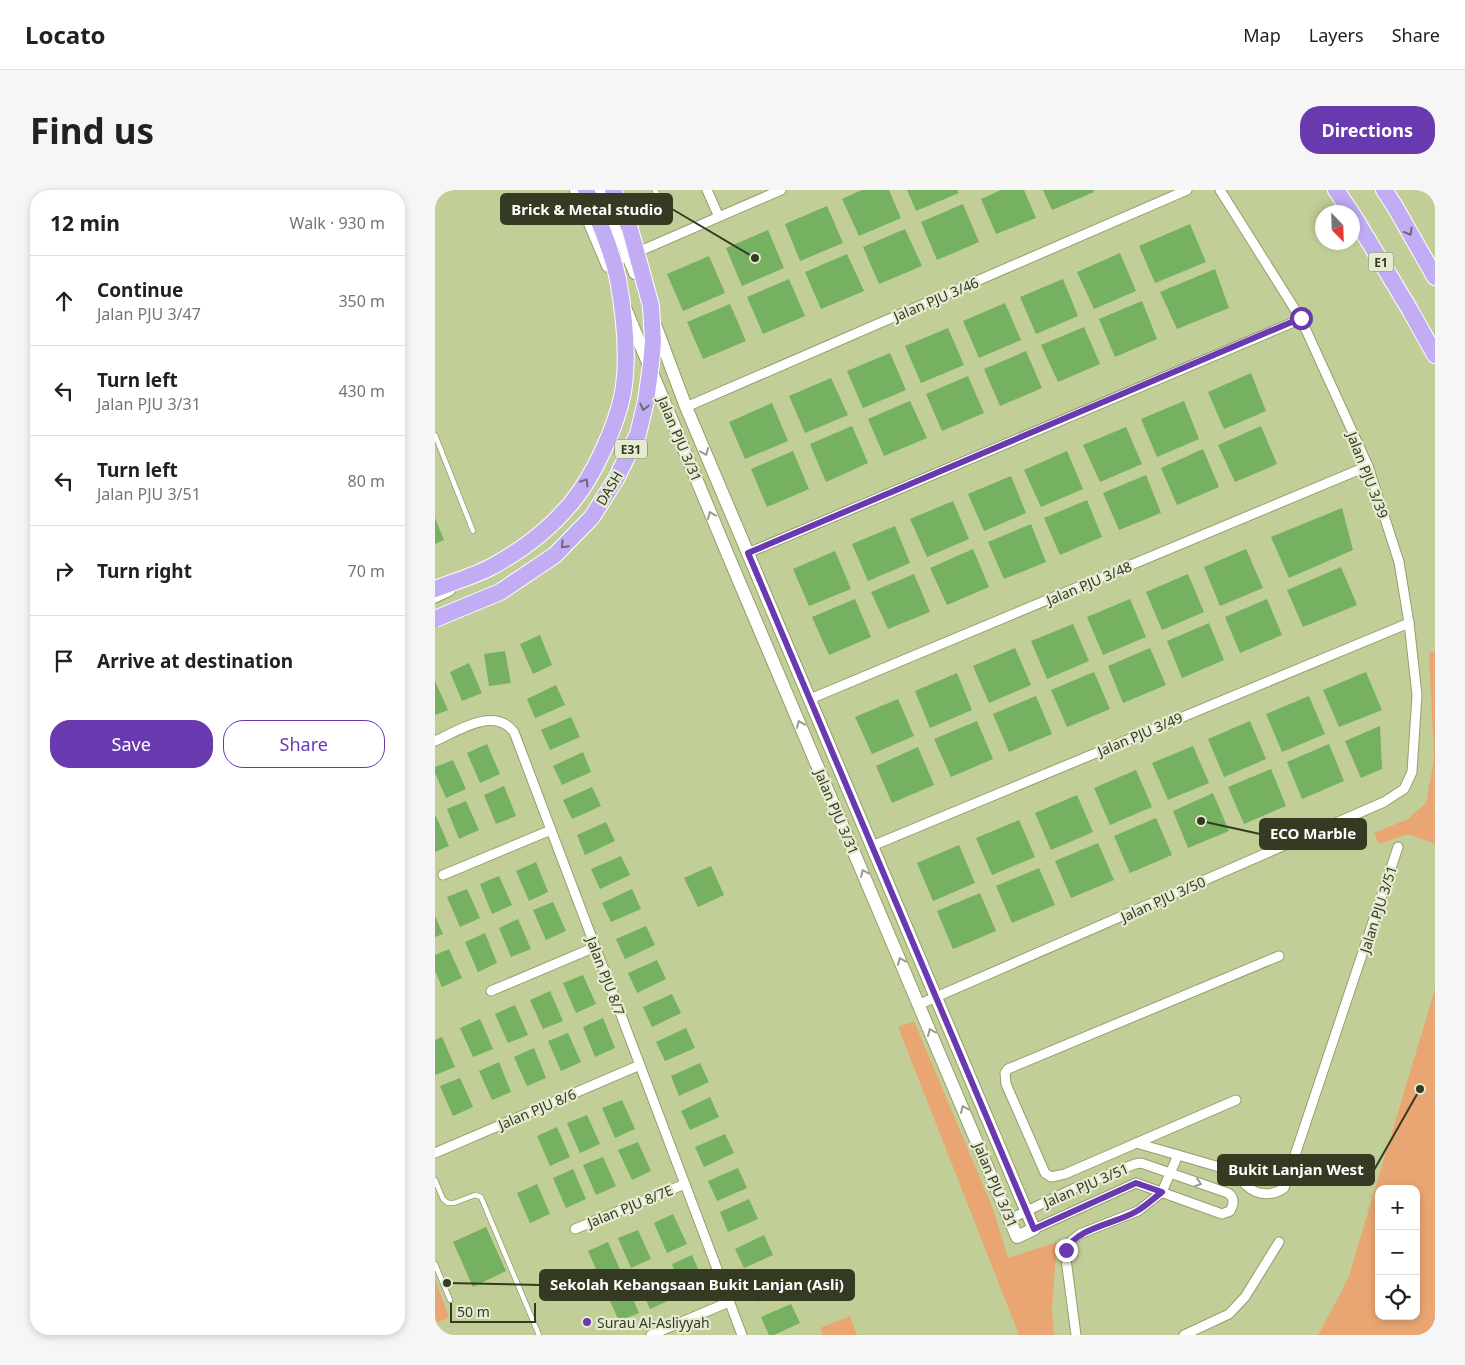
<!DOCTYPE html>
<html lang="en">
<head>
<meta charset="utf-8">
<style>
	:root { --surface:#fff; --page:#f6f6f6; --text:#202124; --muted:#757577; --line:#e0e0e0; --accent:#6939b0 }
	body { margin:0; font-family:"Noto Sans",sans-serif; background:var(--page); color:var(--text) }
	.controls { position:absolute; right:15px; bottom:15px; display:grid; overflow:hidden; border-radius:10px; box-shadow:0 2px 8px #0003 }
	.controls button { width:45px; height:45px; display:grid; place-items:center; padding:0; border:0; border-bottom:1px solid var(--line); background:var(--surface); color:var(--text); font:25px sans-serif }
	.compass { position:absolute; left:880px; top:15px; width:45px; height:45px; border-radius:50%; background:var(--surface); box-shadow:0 2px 8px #0003; rotate:157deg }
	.scale { position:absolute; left:15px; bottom:12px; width:86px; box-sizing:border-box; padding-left:5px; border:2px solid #353a23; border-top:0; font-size:14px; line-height:18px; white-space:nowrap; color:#353a23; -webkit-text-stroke:4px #e5ebd0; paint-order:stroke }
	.stop { position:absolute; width:15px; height:15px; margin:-11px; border:4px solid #6939b0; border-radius:50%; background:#fff }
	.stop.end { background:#6939b0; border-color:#fff; box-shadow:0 1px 5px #0008 }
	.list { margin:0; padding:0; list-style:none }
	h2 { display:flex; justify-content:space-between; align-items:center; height:65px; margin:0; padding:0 20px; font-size:21px }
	h2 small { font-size:16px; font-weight:400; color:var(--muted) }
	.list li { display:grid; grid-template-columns:32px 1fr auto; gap:15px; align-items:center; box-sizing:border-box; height:90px; padding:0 20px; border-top:1px solid var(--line) }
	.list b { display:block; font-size:19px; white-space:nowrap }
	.list p { margin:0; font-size:16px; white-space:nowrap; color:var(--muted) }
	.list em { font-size:16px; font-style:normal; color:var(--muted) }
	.actions { display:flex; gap:10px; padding:15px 20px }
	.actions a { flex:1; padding:11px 0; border:1px solid var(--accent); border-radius:20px; text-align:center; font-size:18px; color:var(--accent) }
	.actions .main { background:var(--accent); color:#fff }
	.icon { flex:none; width:28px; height:28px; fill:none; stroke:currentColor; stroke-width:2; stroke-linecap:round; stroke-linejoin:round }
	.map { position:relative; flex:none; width:1000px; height:1145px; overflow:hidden; border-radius:20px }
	header { display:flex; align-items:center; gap:30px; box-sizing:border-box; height:70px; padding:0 25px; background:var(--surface); border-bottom:1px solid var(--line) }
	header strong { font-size:24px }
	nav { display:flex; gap:28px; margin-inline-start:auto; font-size:18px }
	.intro { display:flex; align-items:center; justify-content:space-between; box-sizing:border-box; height:120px; padding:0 30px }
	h1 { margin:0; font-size:35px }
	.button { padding:12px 22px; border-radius:20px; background:var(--accent); color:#fff; font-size:18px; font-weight:700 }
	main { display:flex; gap:30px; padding:0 30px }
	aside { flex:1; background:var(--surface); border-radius:20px; box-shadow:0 2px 8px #0003 }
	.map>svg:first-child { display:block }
</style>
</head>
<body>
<header>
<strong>Locato</strong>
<nav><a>Map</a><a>Layers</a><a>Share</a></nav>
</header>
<div class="intro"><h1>Find us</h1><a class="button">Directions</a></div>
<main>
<aside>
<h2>12 min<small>Walk · 930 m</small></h2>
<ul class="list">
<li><svg class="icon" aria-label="ahead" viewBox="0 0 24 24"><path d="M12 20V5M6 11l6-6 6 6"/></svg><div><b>Continue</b><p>Jalan PJU 3/47</p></div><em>350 m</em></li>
<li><svg class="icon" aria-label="left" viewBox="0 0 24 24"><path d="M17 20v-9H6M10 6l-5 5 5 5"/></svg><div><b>Turn left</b><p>Jalan PJU 3/31</p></div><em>430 m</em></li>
<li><svg class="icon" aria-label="left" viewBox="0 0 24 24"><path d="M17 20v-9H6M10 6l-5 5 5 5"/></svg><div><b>Turn left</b><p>Jalan PJU 3/51</p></div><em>80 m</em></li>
<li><svg class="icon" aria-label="right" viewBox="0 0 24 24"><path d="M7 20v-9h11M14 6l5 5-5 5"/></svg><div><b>Turn right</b></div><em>70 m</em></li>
<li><svg class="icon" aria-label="arrive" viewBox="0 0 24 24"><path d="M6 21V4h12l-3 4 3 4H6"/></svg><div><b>Arrive at destination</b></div></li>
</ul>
<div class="actions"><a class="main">Save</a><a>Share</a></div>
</aside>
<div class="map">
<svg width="1000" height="1145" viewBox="0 0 1000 1145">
	<rect width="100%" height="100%" fill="#c2ce97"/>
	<!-- green -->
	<g fill="#eaa672" fill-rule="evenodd">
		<polygon points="1000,462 1000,654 973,644 944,654 939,643 973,629 991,613 999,569 994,463"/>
		<path d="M 1000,799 L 1000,1145 L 883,1145 L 913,1089 ZM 944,999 L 981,999 L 981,1126 L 944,1126 Z"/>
		<polygon points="479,831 558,1019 573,1068 622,1052 617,1119 619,1145 584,1145 463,837"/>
		<polygon points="0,1089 14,1127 0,1134"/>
		<polygon points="415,1126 422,1145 388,1145 385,1138"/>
	</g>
	<!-- building -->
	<g fill="#76b061">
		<polygon points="427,0 454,0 466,28 424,46 407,9"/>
		<polygon points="472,0 522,0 524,3 481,21"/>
		<polygon points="566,0 589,0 601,28 561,44 546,9"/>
		<polygon points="608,0 658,0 659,2 617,20"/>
		<polygon points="528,14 544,52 502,70 486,32"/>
		<polygon points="392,16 408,53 365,71 350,34"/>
		<polygon points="755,34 771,72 720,93 704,56"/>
		<polygon points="470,39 487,76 444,94 428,57"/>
		<polygon points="333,40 349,78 307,96 291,58"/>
		<polygon points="685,63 701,101 659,119 642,82"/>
		<polygon points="412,64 429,101 386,119 370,82"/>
		<polygon points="274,66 290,103 248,121 232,84"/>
		<polygon points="780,79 794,118 742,139 725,102"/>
		<polygon points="354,89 370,126 328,144 312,107"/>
		<polygon points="628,89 643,126 601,144 585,107"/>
		<polygon points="707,111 722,149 680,167 664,129"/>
		<polygon points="570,113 586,150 544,168 528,131"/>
		<polygon points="295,114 311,151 268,169 252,132"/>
		<polygon points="649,137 665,174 623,192 606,155"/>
		<polygon points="513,138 529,175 486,193 470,156"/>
		<polygon points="591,161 607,198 565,216 549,179"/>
		<polygon points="455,163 471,200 428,218 412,181"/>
		<polygon points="816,183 831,221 789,239 773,202"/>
		<polygon points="533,186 549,223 507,241 491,204"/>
		<polygon points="396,188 413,225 370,243 354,206"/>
		<polygon points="475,211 492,248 449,266 433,229"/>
		<polygon points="749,211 764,249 722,267 706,229"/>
		<polygon points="337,213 353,251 310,269 294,232"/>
		<polygon points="417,236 433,273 391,292 375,254"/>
		<polygon points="826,236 842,274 800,292 783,255"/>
		<polygon points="691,237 707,274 665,292 648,255"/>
		<polygon points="768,259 784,297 742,315 726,278"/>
		<polygon points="358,261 374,299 332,317 316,279"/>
		<polygon points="632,261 648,299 606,317 589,280"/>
		<polygon points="711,285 726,323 684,340 668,303"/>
		<polygon points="576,286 591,323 549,341 533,304"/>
		<polygon points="652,310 667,347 625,365 609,328"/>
		<polygon points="518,311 534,349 492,367 475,329"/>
		<polygon points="907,318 918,360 854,388 836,347"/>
		<polygon points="0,328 9,350 0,354"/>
		<polygon points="596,334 611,372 569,389 553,352"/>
		<polygon points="460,336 475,373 433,391 417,354"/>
		<polygon points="538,359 554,397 512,415 495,378"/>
		<polygon points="811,359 828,398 785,416 769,377"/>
		<polygon points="400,361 416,399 374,416 358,379"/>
		<polygon points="906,377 922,415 868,437 852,400"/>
		<polygon points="479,384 495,422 453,439 436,402"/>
		<polygon points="753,384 769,422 727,440 711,402"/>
		<polygon points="420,409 436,447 394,465 377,427"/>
		<polygon points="695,409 711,447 668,465 652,427"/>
		<polygon points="832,409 847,445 805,463 790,427"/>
		<polygon points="774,433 789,470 747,488 732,451"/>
		<polygon points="638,434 654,471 612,489 596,451"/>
		<polygon points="105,445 117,475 98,484 85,454"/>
		<polygon points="580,458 596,495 554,513 538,476"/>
		<polygon points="715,458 731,495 688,513 673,476"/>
		<polygon points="70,461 76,493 54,496 49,464"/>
		<polygon points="34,473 47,503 27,511 15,482"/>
		<polygon points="659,482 675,519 632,537 616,500"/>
		<polygon points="931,482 947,520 904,537 888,500"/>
		<polygon points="522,483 537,520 495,538 480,501"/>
		<polygon points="0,491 13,520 0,525"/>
		<polygon points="121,495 130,515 100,528 92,509"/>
		<polygon points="601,506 617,544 574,562 558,524"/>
		<polygon points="874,506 890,544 847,562 831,524"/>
		<polygon points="463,509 479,546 437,564 420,527"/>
		<polygon points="136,527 145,547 115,560 106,540"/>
		<polygon points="542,531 558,569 516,587 499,549"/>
		<polygon points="815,531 831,569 789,587 773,549"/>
		<polygon points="945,536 947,579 926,588 910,551"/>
		<polygon points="52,554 65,584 45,593 32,563"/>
		<polygon points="894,554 909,591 867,609 852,572"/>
		<polygon points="758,556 774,593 733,610 717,573"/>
		<polygon points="483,557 499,595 457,613 441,576"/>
		<polygon points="148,562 156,582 127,595 118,576"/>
		<polygon points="18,570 31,599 11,608 0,583 0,577"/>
		<polygon points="836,579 851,616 809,634 793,597"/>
		<polygon points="701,580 717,617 675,635 659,598"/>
		<polygon points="69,596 81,626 61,634 49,605"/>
		<polygon points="157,597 166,616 137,629 128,610"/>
		<polygon points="778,603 794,641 753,658 738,621"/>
		<polygon points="642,605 658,642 616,660 600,623"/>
		<polygon points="31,611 44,640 24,649 12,619"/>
		<polygon points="1,626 14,656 0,662 0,627"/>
		<polygon points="721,628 737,665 695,683 679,646"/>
		<polygon points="584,630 600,667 557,685 541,648"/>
		<polygon points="171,632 180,651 150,665 142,645"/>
		<polygon points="663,653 679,690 636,708 620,671"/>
		<polygon points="524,655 540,693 498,711 482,673"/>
		<polygon points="186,666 195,685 165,699 156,679"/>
		<polygon points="101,672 113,702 94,711 81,681"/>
		<polygon points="276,676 289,705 263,717 249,688"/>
		<polygon points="604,678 620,715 577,733 561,696"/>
		<polygon points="64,686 77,715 57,724 45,694"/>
		<polygon points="32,699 45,728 25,737 12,707"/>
		<polygon points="197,699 206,719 176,732 167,713"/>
		<polygon points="545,703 561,741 518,759 502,721"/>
		<polygon points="118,712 131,741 111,750 98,720"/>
		<polygon points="0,726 8,744 0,747"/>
		<polygon points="83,729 96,759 76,767 64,738"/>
		<polygon points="211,736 220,755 190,769 181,749"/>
		<polygon points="50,743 62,773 43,782 30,752"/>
		<polygon points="14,759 27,788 7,797 0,781 0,765"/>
		<polygon points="222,770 231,789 202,803 193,783"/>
		<polygon points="148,785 161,814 141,823 128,793"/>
		<polygon points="115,801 128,831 108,839 95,810"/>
		<polygon points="237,804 246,823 217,837 208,817"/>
		<polygon points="80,815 93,845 73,853 60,824"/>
		<polygon points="168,828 180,858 160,867 148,837"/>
		<polygon points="45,829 58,859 38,867 25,838"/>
		<polygon points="251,838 260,858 230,871 221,852"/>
		<polygon points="133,843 146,872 126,881 113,851"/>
		<polygon points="7,847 20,877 0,885 0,850"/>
		<polygon points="99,858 111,888 92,896 79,867"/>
		<polygon points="64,872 76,902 57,910 44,881"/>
		<polygon points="265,873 274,892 244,906 236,886"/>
		<polygon points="25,888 38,917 18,926 5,896"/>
		<polygon points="275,907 284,927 255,940 246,921"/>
		<polygon points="187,910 200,939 180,948 167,918"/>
		<polygon points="152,925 165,954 145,963 132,933"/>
		<polygon points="122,937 135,967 115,976 102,946"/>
		<polygon points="290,944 299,963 269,977 260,957"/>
		<polygon points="203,952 216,981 197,990 183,960"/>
		<polygon points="168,967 181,996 161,1005 148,975"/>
		<polygon points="303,978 312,998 282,1011 273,991"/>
		<polygon points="138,979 151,1009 131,1018 118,988"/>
		<polygon points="102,994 115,1024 95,1033 82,1003"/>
		<polygon points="314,1009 323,1029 293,1042 285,1022"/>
		<polygon points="238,1024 252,1054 232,1063 219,1033"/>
		<polygon points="51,1037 71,1081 38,1097 18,1052"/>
		<polygon points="203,1040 216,1069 196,1078 183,1048"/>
		<polygon points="329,1045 338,1065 309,1078 300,1059"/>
		<polygon points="173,1052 186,1082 166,1090 153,1061"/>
		<polygon points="257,1065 270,1095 250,1104 237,1074"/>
		<polygon points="222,1080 235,1110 215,1119 202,1089"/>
		<polygon points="342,1080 351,1099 322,1112 313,1093"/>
		<polygon points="191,1093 204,1123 184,1131 171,1102"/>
		<polygon points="356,1114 365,1133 339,1145 334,1145 326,1127"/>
	</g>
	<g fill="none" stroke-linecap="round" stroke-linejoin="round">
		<defs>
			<g id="lane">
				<polyline points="220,0 228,18"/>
				<polyline points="0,245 38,341"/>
				<polyline points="0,990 8,1009 13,1013 19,1013 40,1005 46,1007 104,1145"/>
				<polyline points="0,1074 15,1110"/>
			</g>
			<g id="street">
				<polyline points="272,0 284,27"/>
				<polyline points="175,74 346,0"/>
				<polyline points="251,217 752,0"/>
				<polyline points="313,363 866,129"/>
				<polyline points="0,408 15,401"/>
				<polyline points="375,509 933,276"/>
				<path d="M 0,551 C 23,541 59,516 79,542 L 307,1145"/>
				<polyline points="437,656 974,433"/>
				<polyline points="8,685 116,640"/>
				<polyline points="56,801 160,757"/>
				<polyline points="485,814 949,612 969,599 977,582 982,505 974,433 964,372 933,276 866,129 785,0"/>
				<polyline points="801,910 630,984 616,987 610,983 571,894 570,883 573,879 844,766"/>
				<polyline points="0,963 205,875"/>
				<path d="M 743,965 L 798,981 C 805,985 807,991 812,996 C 823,1006 838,1006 849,998 L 963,657"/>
				<path d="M 575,1029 L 640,998 L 700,974 L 706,973 L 793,1003 C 800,1008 799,1014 795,1021 L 787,1024 L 701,993 L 599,1039"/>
				<polyline points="140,1039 250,994"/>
				<polyline points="216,1145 294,1112"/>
				<polyline points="641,1145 631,1069 631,1059 636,1051 645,1044 703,1021 727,1002 743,965 701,953"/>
				<polyline points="749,1145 794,1124 810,1107 844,1052"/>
			</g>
			<g id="secondary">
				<polyline points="141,0 173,76"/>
				<polyline points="166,0 200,83"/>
				<polyline points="191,120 295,370 582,1047 599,1039 251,217 221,137"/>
			</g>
			<g id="highway">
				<polyline points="901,0 916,22"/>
				<polyline points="949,0 959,15 1000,87"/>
				<polyline points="918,25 975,120 1000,165"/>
			</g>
		</defs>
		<!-- lane casing -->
		<use href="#lane" stroke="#949f6a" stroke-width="6"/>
		<!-- street casing -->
		<use href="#street" stroke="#949f6a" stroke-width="11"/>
		<!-- secondary casing -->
		<use href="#secondary" stroke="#949f6a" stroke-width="14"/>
		<!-- highway casing -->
		<use href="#highway" stroke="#fff" stroke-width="18"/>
		<!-- lane -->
		<use href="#lane" stroke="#fff" stroke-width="4.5"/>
		<!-- street -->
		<use href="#street" stroke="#fff" stroke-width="9"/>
		<!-- secondary -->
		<use href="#secondary" stroke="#fff" stroke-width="12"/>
		<!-- highway -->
		<use href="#highway" stroke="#c2adf4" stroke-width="16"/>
		<defs>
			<g id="highway-bridge">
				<path d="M 0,399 C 18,392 39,386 56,377 C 86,361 116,338 138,311 C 159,285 182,235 188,202 C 194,167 189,123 183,89 C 176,58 163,29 151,0"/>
				<polyline points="0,429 65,402 120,365 157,327 181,289 203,244 211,211 216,174 218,152 216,116 195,39 178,0"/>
			</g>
		</defs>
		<!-- highway-bridge casing -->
		<use href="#highway-bridge" stroke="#fff" stroke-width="18" stroke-linecap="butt"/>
		<!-- highway-bridge -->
		<use href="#highway-bridge" stroke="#c2adf4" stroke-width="16"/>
	</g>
	<!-- one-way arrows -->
	<defs><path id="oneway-chevron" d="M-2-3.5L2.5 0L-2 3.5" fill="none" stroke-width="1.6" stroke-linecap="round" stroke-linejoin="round" transform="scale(1.25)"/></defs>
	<g stroke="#6d6877">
		<use href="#oneway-chevron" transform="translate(974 42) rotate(61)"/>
		<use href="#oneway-chevron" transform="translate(209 217) rotate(103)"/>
		<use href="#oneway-chevron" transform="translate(150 292) rotate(-58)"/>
		<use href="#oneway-chevron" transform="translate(129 355) rotate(134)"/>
	</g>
	<g stroke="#9a9c91">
		<use href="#oneway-chevron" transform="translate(270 262) rotate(67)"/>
		<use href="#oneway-chevron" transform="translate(276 325) rotate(-113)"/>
		<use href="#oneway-chevron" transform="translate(365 534) rotate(-113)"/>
		<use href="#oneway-chevron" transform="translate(429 683) rotate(-113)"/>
		<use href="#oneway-chevron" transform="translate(466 771) rotate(-113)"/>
		<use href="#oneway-chevron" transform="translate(496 842) rotate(-113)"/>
		<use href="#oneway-chevron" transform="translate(529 919) rotate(-113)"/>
		<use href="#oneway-chevron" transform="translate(763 993) rotate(18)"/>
	</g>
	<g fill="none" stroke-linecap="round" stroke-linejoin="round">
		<!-- route -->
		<path stroke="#6939b0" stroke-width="6" d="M 631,1060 C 643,1037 681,1034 702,1021 C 711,1016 719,1008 727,1002 L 701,993 L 599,1039 L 313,363 L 866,128"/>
	</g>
	<!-- markers -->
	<circle fill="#6939b0" stroke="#e5ebd0" stroke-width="2" cx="152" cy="1132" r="5"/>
	<g text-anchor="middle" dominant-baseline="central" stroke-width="4.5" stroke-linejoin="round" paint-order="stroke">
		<!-- shield labels -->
		<g fill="#e5ebd0" stroke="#6a6f57" stroke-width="1">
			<rect x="933.5" y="62.5" width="25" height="19" rx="4"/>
			<rect x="180" y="249.5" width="32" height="19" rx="4"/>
		</g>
		<g font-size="12" font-weight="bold" fill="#353a23">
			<text x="946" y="72">E1</text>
			<text x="196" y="259">E31</text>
		</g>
		<!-- street labels -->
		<g font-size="14" fill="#353a23" stroke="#e5ebd0">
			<text transform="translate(501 109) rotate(-23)">Jalan PJU 3/46</text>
			<text transform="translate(245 249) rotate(67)">Jalan PJU 3/31</text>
			<text transform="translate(933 285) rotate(69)">Jalan PJU 3/39</text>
			<text transform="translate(174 298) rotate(-59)">DASH</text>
			<text transform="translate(654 393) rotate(-23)">Jalan PJU 3/48</text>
			<text transform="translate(705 544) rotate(-23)">Jalan PJU 3/49</text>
			<text transform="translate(402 622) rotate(67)">Jalan PJU 3/31</text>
			<text transform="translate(728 709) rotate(-24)">Jalan PJU 3/50</text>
			<text transform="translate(943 719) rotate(-72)">Jalan PJU 3/51</text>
			<text transform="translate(171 786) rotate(69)">Jalan PJU 8/7</text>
			<text transform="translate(102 919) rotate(-23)">Jalan PJU 8/6</text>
			<text transform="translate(561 995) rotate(67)">Jalan PJU 3/31</text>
			<text transform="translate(651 995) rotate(-23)">Jalan PJU 3/51</text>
			<text transform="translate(195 1016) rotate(-22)">Jalan PJU 8/7E</text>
		</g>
		<!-- poi labels -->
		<g font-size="14" fill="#353a23" stroke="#e5ebd0" text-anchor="start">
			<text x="162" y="1132">Surau Al-Asliyyah</text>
		</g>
	</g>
	<!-- callouts -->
	<path fill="none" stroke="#353a23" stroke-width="2" d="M320 68L237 19M766 631L825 644M985 899L939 980M12 1093L105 1095"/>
	<g fill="#353a23" stroke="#e5ebd0" stroke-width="2">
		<circle cx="320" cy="68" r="5"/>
		<circle cx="766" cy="631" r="5"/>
		<circle cx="985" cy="899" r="5"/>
		<circle cx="12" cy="1093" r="5"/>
	</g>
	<g fill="#353a23" stroke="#353a23" stroke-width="2">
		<rect x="66" y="4" width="171" height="30" rx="5"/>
		<rect x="825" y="629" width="106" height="30" rx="5"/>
		<rect x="783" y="965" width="156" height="30" rx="5"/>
		<rect x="105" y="1080" width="314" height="30" rx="5"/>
	</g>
	<g font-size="15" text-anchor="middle" font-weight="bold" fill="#fff">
		<text x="152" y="25">Brick &amp; Metal studio</text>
		<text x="878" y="649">ECO Marble</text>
		<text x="861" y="985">Bukit Lanjan West</text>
		<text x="262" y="1100">Sekolah Kebangsaan Bukit Lanjan (Asli)</text>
	</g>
</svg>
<div class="controls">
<button>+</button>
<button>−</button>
<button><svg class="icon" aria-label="locate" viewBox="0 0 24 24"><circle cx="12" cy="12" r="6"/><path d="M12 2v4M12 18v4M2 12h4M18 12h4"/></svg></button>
</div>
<svg class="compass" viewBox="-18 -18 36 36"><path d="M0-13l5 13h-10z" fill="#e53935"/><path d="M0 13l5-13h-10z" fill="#757577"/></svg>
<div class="scale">50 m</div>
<div class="stop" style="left:866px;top:128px"></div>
<div class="stop end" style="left:631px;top:1060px"></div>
</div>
</main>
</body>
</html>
